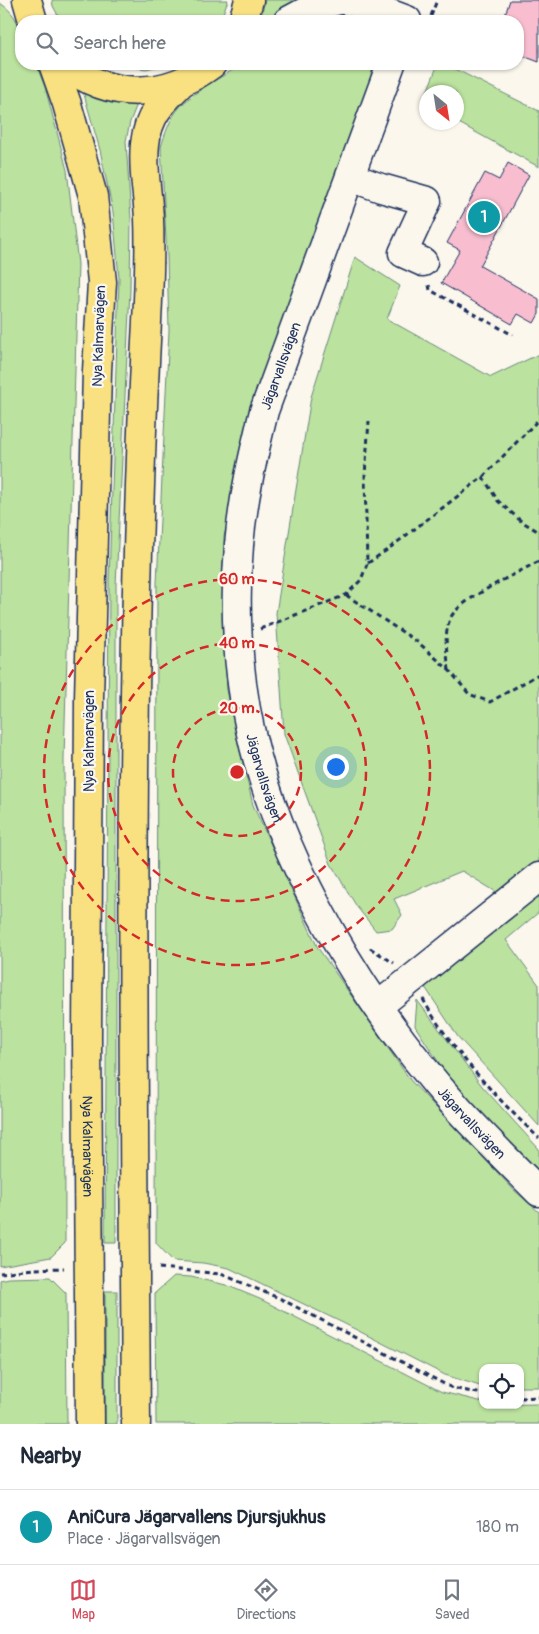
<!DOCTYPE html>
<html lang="en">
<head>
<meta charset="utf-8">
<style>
	:root { --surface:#fff; --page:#f6f6f7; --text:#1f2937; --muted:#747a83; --line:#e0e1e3; --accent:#d1495b }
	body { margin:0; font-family:Pangolin,sans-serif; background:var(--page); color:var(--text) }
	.controls { position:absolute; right:15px; bottom:15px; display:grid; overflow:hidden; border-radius:10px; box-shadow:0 1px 4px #0004 }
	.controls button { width:45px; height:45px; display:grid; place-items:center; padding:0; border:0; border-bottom:1px solid var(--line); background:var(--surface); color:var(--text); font:25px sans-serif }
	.compass { position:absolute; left:419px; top:85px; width:45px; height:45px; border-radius:50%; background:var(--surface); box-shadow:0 1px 4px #0004; rotate:150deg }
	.you { position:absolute; left:335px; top:766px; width:18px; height:18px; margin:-12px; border:4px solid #fff; border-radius:50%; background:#1a73e8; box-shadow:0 0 0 8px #1a73e833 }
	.badge { display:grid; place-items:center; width:32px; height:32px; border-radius:50%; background:var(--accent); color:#fff; font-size:16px; font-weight:700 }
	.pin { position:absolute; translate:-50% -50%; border:2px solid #fff; box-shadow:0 1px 5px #0006 }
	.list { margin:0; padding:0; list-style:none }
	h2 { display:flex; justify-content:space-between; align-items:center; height:65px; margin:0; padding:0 20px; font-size:21px }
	h2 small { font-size:16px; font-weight:400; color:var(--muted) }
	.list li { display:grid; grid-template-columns:32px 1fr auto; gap:15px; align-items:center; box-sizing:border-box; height:75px; padding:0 20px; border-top:1px solid var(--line) }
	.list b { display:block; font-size:19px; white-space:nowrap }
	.list p { margin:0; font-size:16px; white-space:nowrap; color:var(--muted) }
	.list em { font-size:16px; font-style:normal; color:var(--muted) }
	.icon { flex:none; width:28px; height:28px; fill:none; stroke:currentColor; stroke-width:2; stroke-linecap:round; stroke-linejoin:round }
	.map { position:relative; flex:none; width:539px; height:1424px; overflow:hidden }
	.search { position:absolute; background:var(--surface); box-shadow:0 1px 4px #0004; left:15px; right:15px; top:15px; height:55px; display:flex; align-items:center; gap:12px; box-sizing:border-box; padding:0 18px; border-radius:20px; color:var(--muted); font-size:19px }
	.sheet { height:140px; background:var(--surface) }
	nav { display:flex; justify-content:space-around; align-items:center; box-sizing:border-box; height:70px; border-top:1px solid var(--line); background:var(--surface); font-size:14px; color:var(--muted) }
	nav a { display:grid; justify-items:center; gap:2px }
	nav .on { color:var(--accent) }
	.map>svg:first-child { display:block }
</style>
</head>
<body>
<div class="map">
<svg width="539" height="1424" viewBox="0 0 539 1424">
	<rect width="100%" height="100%" fill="#fbf7ec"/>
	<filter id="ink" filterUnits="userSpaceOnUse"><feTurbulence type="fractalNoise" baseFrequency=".02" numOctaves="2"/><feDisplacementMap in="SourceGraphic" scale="10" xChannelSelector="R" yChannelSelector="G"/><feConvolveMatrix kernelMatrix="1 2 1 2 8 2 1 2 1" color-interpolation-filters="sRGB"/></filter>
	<g filter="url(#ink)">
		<!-- green -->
		<g fill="#bbe29e" stroke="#6b887e">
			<polygon points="52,0 228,0 220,21 61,21 53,6"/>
			<polygon points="265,0 300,0 266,21 260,21"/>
			<path d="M 0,3 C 24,19 21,38 21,64 L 36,64 L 45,87 L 67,170 L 78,264 L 64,758 L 65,1243 L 51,1257 L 0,1266 Z"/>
			<polygon points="339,12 360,16 366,21 312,21"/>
			<polygon points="112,64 168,64 146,69"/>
			<path d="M 243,64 L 374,64 L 369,89 L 238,470 L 224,537 L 223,617 L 227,690 L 239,746 L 253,805 L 318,948 L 411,1081 L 514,1190 L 539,1212 L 539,1387 L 520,1387 L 520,1368 L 483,1368 L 483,1387 L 445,1375 L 343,1323 L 229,1268 L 203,1263 L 173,1261 L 156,1243 L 157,583 L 169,330 L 167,257 L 161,147 C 165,134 170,118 179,108 C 192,92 225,75 243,64 Z"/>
			<polygon points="438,64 445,64 539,111 539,167 457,122 456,92 427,92"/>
			<polygon points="83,91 137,104 130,122 126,141 131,219 130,290 116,585 116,1243 105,1243 109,580 119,278 113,212 100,150"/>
			<polygon points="355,257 400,286 387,319 491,377 539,354 539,861 498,893 462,871 394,899 402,915 392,929 376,931 357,907 331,864 284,734 276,613 311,397"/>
			<polygon points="539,890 539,912 506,940 539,985 539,1126 458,1037 423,984"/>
			<polygon points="417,1000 482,1086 539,1149 539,1171 503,1138 445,1072 415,1026"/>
			<polygon points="174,1276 191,1277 226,1285 262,1300 442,1392 483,1402 483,1405 539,1404 539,1424 156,1424 155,1293"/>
			<polygon points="50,1277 66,1293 67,1424 0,1424 0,1280 8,1278"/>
			<rect x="105" y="1291" width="12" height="133"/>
		</g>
		<!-- building -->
		<g fill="#f8bed0" stroke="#1b2f5e">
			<polygon points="510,0 539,0 539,62 518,54 518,21 503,21"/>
			<polygon points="508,163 529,175 480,266 539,299 539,314 534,323 518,314 512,324 441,283 460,250 447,243 485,173 499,180"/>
		</g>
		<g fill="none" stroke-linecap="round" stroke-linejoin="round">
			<defs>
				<g id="minor">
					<polyline points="344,0 367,5 407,20"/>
					<polyline points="288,21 316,6 340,0"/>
					<path id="s1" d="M 391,64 L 264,411 C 253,456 243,499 239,545 C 234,604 237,671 250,729 C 280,865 366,1007 459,1110 C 485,1138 512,1165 539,1192"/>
					<polyline points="350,177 381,188 427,201 403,253 423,262"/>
					<polyline points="378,1006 539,877"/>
				</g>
				<g id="major">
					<polyline points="27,0 33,21"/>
					<polyline points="243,21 249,0"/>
					<path id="s2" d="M 53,64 L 67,104 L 93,196 L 102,282 L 97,371 L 89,699 L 87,1038 L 90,1424"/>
					<path d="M 64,64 C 110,100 166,99 212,64"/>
					<path d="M 136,1424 C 134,1070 128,716 145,362 C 147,315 151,267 149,219 C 148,194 142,170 145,144 C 148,115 162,102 182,82"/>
				</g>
			</defs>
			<!-- minor casing -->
			<use href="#minor" stroke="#1b2f5e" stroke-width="31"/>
			<!-- major casing -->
			<use href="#major" stroke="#1b2f5e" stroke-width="31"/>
			<!-- path -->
			<g stroke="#1b2f5e" stroke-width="3" stroke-dasharray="5 4" stroke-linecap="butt">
				<polyline points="431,16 437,0"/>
				<polyline points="429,285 430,290 513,335"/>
				<polyline points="483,477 498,501 521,521 539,532"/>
				<polyline points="368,563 387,550 483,477 539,419"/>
				<polyline points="346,595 419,643 450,671 469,694 490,702 539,674"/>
				<polyline points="260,629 346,595 361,580 367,564 365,475 369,421"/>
				<path d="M 449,670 C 447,654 443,633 451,617 C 460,599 520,572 539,561"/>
				<polyline points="370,948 394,963"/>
				<path d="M 423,999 C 448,1046 500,1102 539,1138"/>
				<polyline points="159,1268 221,1274 281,1299 452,1388 483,1394"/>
				<polyline points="0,1273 33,1269 64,1268"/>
				<polyline points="520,1398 539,1397"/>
			</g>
			<!-- minor -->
			<use href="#minor" stroke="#fbf7ec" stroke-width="28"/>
			<!-- major -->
			<use href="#major" stroke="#f9e181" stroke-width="28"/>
		</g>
	</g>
	<!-- distance rings -->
	<g fill="none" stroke="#d62828" stroke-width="2.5" stroke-dasharray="9 6">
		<circle cx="237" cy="772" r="64"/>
		<circle cx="237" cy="772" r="129"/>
		<circle cx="237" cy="772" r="193"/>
	</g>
	<g text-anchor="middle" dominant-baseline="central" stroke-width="4.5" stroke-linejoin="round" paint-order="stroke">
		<!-- street labels -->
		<g font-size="14" fill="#1b2f5e" stroke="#fbf7ec">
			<text transform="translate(99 336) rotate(-88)">Nya Kalmarvägen</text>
			<text transform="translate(281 366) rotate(-70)">Jägarvallsvägen</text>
			<text transform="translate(89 741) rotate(-90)">Nya Kalmarvägen</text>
			<text stroke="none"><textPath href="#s1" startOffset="742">Jägarvallsvägen</textPath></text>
			<text stroke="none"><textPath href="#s1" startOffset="1148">Jägarvallsvägen</textPath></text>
			<text stroke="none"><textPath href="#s2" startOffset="1089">Nya Kalmarvägen</textPath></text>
		</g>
	</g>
	<circle cx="237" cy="772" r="8" fill="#d62828" stroke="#fbf7ec" stroke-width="2.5"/>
	<g font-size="15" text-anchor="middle" font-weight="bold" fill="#d62828" stroke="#fbf7ec" stroke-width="4.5" stroke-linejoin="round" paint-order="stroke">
		<text x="237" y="584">60 m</text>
		<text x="237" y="648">40 m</text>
		<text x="237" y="713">20 m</text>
	</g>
</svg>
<div class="controls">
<button><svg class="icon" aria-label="locate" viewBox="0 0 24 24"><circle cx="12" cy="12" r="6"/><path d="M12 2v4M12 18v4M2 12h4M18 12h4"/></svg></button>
</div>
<svg class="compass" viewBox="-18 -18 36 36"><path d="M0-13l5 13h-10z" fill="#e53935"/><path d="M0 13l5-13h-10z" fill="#747a83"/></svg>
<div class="you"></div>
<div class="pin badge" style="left:484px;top:217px;background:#0f9aa8">1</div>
<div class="search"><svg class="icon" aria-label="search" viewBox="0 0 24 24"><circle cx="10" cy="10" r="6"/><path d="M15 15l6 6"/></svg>Search here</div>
</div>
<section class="sheet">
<h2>Nearby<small></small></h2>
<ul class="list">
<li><span class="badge" style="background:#0f9aa8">1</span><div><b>AniCura Jägarvallens Djursjukhus</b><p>Place · Jägarvallsvägen</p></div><em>180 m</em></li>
</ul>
</section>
<nav>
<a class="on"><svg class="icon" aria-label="map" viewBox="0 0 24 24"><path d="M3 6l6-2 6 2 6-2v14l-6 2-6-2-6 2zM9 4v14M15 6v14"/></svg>Map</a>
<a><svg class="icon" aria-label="directions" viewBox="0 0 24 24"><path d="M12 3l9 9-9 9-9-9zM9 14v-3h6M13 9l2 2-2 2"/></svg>Directions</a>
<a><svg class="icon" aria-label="saved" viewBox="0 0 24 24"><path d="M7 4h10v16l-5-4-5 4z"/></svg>Saved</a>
</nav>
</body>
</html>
